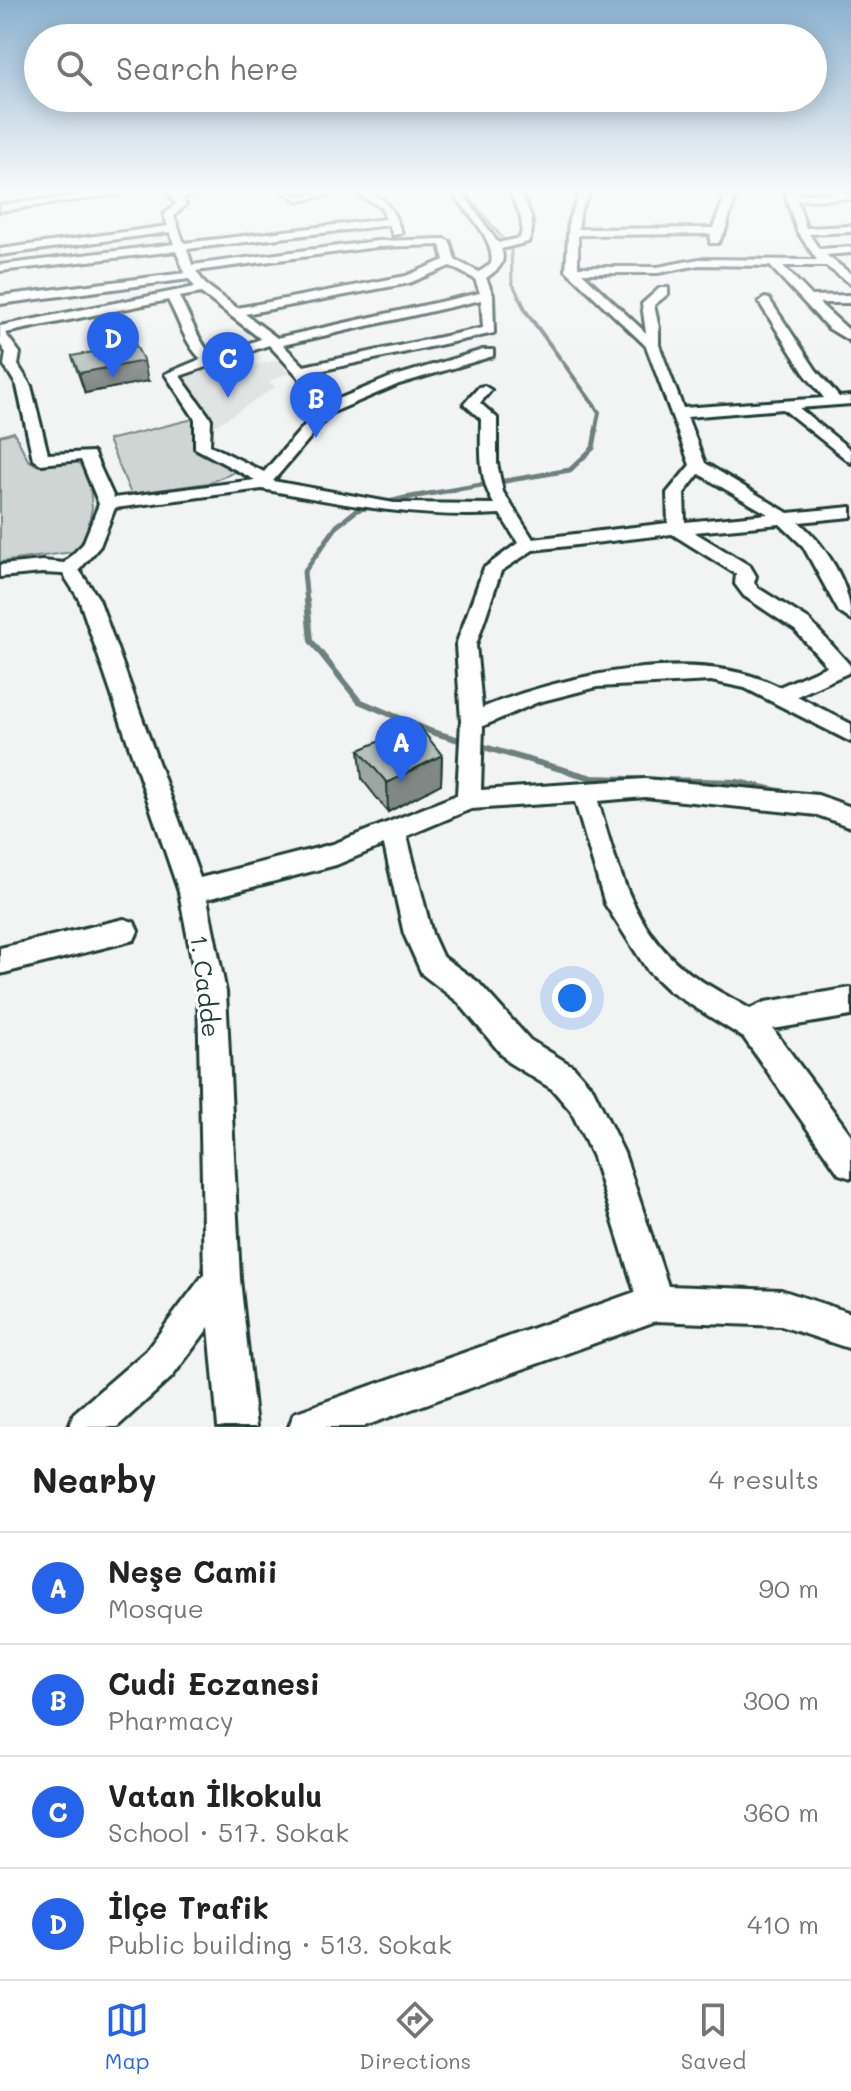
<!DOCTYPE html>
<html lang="en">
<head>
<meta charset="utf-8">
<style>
	:root { --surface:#fff; --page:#f6f6f6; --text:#222; --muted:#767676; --line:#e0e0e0; --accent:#2563eb }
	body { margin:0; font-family:Mali,sans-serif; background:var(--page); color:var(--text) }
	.you { position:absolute; left:572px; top:998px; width:28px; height:28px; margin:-20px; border:6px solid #fff; border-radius:50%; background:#1a73e8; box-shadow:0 0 0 12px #1a73e833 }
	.badge { display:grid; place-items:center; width:52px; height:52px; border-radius:50%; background:var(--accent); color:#fff; font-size:26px; font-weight:700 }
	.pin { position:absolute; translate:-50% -66px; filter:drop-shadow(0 2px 4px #0008) }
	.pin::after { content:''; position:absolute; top:42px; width:28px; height:24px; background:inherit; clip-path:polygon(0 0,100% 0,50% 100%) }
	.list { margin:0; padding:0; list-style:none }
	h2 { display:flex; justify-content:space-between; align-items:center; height:104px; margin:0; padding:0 32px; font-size:34px }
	h2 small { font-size:26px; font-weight:400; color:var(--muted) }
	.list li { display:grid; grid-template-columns:52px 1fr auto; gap:24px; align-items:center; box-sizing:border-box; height:112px; padding:0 32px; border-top:2px solid var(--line) }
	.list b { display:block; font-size:30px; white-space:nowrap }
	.list p { margin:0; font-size:26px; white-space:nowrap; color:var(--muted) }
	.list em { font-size:26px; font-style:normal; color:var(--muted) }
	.icon { flex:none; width:44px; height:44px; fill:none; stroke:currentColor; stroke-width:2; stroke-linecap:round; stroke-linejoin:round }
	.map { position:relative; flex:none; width:851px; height:1427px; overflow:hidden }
	.search { position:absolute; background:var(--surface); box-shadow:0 4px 20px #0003; left:24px; right:24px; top:24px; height:88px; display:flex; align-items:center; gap:20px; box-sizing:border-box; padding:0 28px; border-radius:44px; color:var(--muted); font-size:30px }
	.sheet { height:552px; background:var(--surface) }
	nav { display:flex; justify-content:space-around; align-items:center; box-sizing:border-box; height:112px; border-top:2px solid var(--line); background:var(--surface); font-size:22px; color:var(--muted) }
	nav a { display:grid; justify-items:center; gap:4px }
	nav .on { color:var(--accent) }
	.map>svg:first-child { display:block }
</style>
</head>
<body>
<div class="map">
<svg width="851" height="1427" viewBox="0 0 851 1427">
	<rect width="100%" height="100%" fill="#f2f3f3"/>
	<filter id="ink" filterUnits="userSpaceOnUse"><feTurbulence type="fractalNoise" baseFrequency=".0125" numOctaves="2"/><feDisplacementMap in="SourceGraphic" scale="16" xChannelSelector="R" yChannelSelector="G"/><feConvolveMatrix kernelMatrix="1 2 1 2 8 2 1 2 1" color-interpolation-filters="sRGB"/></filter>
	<g filter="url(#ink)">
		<!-- built -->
		<polygon fill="#e0e4e3" points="277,360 290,373 269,381 275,387 212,428 204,408 180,374 216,361 221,366 232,364 241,369"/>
		<!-- green -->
		<g fill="#ced5d3" stroke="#768984" stroke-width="2">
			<polygon points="193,419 196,450 233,469 233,473 208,483 131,494 108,440"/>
			<polygon points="14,432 28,460 38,466 76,460 88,466 92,508 85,544 72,552 0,562 0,436"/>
		</g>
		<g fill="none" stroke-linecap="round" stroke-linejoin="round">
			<!-- stream-far3 -->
			<polyline stroke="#6d807b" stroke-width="3" points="464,191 511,249 512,282 520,299"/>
			<!-- stream-far2 -->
			<polyline stroke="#6d807b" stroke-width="4" points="519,297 527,313 599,412 595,433"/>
			<!-- stream-far1 -->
			<polyline stroke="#6d807b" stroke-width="5" points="307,603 304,572 337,526 357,510 405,498 570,470 593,448 596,431"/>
			<!-- stream -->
			<g stroke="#6d807b" stroke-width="6">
				<polyline points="307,601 311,641 359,701 432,732 466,742"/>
				<polyline points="477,745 592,778 737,782 784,792"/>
			</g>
			<defs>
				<g id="minor">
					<polygon points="110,191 140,191 0,211 0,205"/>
					<path d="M 167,191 L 218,191 L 181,198 L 186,204 L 174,216 L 184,243 L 386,219 L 381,207 L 351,191 C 384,191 391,206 402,233 L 393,235 L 389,225 L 187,249 L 192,265 L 377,241 L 445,239 L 450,242 L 455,260 L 479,272 L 491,264 C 496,239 465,210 451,191 L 461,191 L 498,243 L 520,238 C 526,220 517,207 509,191 L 519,191 C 528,209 538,223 528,242 L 501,249 C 507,264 497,270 486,278 L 493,295 L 494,333 L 310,373 L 329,403 L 389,378 L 483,350 L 493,350 L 493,356 L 399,384 L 331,413 L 273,481 L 394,503 L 494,504 C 478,478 481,448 481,419 L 464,404 L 479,387 L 484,386 L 491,390 L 480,403 L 497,418 L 497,463 L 503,492 L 533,539 L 668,523 L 667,493 L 690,465 L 646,346 L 566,270 L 569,219 L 581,191 L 591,191 L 581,209 L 578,229 L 713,228 L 727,191 L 737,191 L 725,231 L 718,243 L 710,243 L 711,234 L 578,235 L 578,267 L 658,267 L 699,259 L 817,260 L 797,231 L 784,191 L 794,191 L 795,194 L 851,193 L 851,199 L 797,200 L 806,228 L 851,226 L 851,232 L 809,234 L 819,249 L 851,247 L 851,253 L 826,255 L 851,274 L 851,284 L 826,266 L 783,266 L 812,296 L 851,295 L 851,303 L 819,303 L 851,332 L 851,342 L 828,328 L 770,266 L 699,265 L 658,273 L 582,273 L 646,333 L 642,304 L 660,288 L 668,288 L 668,294 L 654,305 L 659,328 L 659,345 L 683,408 L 824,398 L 804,373 L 759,302 L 765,298 L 769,299 L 816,370 L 839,397 L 851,396 L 851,404 L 799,408 L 851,450 L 851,463 L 783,409 L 687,417 L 705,463 L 788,513 L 851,507 L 851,517 L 799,522 C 826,546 851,584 851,620 L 839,612 L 803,546 L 780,524 L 694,532 L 750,566 L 756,576 L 754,583 L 758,588 L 809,620 L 848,663 L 851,667 L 848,673 L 797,696 L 851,724 L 851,742 L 745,688 L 711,681 L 597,687 L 538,702 L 483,726 L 481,790 L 645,779 L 818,795 L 851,807 L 851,827 L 817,815 L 645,797 L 598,801 C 616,863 634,934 691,974 C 709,987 730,997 750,1009 L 765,1002 L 851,988 L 851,1016 L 773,1029 L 851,1135 L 851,1178 L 839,1174 L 744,1038 L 669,991 L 648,971 L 605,904 L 575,802 L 471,809 L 407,836 L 432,934 L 442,956 L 478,982 L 530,1040 L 574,1067 L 593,1089 L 624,1153 L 668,1286 L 781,1290 L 851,1313 L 851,1349 L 781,1326 L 656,1321 L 362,1427 L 289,1427 L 294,1413 L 308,1408 L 635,1292 L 593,1157 L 571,1111 L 552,1089 L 508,1062 L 458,1002 L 422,974 L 404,934 L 384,845 L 336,865 L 207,899 L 226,992 L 240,1279 L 256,1427 L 218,1427 L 209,1327 L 172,1377 L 117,1427 L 69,1427 L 74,1413 L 146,1351 L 204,1274 L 198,992 L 179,892 L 79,599 L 63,574 L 42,573 L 0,577 L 0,565 L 42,561 L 64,563 L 83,544 L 99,504 L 81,460 L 41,464 L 33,459 L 17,386 L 4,365 L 6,353 L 0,344 L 0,326 L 195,287 L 189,279 L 0,304 L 0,296 L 185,273 L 176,251 L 0,271 L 0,265 L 174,244 L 170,232 L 0,255 L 0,249 L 168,226 L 164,215 L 176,204 ZM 440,245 L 444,260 L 406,276 L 237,308 L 205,284 L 196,271 L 377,247 ZM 450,266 L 475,279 L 480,293 L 277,338 L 245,314 L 409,283 ZM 201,293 L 261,339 L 212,356 C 197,339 191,318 179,297 ZM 168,300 C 180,322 184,342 201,359 L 165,374 L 195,419 L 195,448 L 255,480 L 114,498 L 93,452 L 48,454 L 31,386 L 18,365 L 20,353 L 5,333 ZM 481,300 L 483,328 L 304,366 L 283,345 ZM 269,345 L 298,376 L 318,410 L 264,472 L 210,445 L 211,419 L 180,376 ZM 699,474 L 768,514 L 685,522 L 684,493 ZM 262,489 C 343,504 417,519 500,514 L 518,543 L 484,568 L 456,645 L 461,721 L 457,795 L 333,844 L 200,878 L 99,599 L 79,570 L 100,546 L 115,508 ZM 672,534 L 736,574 L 735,584 L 744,596 L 795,630 L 827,666 L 779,687 C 698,645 562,675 482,708 L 476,645 L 501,571 L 533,550 Z"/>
					<polygon points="282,191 301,195 347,191 299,201"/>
					<polygon points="124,919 134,922 138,931 134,940 0,974 0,948"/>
				</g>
			</defs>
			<!-- minor casing -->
			<use href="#minor" stroke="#1f3d34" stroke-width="6"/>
			<!-- minor -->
			<use href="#minor" fill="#fff" fill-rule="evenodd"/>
		</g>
		<!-- wall -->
		<g fill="#9da6a3" stroke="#1f3d34" stroke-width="2">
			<polygon points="72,356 148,381 85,393"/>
			<polygon points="359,750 442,755 441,784 388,812 362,779"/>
		</g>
		<!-- shaded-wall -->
		<g fill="#808784" stroke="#1f3d34" stroke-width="2">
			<polygon points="144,361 148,381 85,393 79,373"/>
			<polygon points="442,755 441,784 388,812 387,783"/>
		</g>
		<!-- building -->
		<g fill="#b7c1bd" stroke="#1f3d34" stroke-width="2">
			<polygon points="135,344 144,361 79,373 72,356"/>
			<polygon points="418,725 442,755 387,783 359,750"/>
		</g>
	</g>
	<!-- sky -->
	<linearGradient id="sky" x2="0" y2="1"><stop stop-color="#8bb1cf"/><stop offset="0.49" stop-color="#f9fafa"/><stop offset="1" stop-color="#f9fafa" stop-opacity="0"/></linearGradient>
	<rect width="851" height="391" fill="url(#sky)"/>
	<g text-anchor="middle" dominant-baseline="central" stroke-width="6" stroke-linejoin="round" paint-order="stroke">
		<!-- near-street labels -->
		<g font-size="24" fill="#1f3d34" stroke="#fff">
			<text transform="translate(206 986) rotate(83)">1. Cadde</text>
		</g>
	</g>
</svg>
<div class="you"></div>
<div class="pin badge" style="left:401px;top:782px">A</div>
<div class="pin badge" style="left:316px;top:438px">B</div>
<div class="pin badge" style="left:228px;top:398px">C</div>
<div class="pin badge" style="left:113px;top:378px">D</div>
<div class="search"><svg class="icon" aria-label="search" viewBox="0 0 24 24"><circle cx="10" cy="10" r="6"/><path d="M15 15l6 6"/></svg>Search here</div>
</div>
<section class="sheet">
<h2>Nearby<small>4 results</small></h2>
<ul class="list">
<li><span class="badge">A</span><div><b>Neşe Camii</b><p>Mosque</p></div><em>90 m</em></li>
<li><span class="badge">B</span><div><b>Cudi Eczanesi</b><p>Pharmacy</p></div><em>300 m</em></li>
<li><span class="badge">C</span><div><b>Vatan İlkokulu</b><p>School · 517. Sokak</p></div><em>360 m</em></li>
<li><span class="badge">D</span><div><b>İlçe Trafik</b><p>Public building · 513. Sokak</p></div><em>410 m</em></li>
</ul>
</section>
<nav>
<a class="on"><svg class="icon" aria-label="map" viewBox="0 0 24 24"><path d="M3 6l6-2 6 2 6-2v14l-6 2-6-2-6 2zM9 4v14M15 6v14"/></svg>Map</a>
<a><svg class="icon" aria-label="directions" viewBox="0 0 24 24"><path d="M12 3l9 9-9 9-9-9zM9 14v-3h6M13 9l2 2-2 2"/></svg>Directions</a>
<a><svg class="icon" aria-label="saved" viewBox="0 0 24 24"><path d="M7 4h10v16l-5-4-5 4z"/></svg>Saved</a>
</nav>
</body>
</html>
